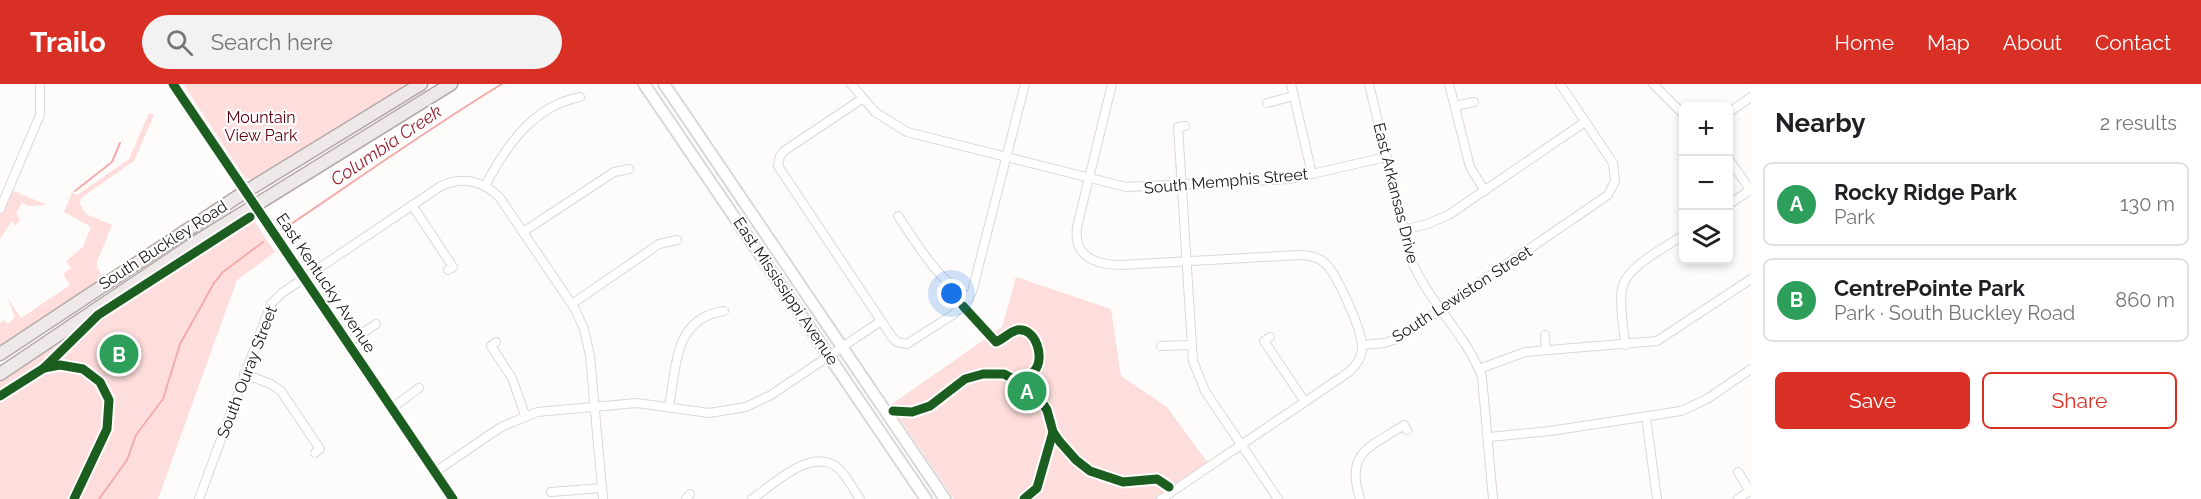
<!DOCTYPE html>
<html lang="en">
<head>
<meta charset="utf-8">
<style>
	:root { --surface:#fff; --page:#f2f2f2; --text:#202124; --muted:#757577; --line:#e0e0e0; --accent:#d93025 }
	body { margin:0; font-family:Raleway,sans-serif; background:var(--page); color:var(--text) }
	.controls { position:absolute; right:18px; top:18px; display:grid; overflow:hidden; border-radius:9px; box-shadow:0 3px 9px #0003 }
	.controls button { width:54px; height:54px; display:grid; place-items:center; padding:0; border:0; border-bottom:2px solid var(--line); background:var(--surface); color:var(--text); font:30px sans-serif }
	.you { position:absolute; left:952px; top:210px; width:21px; height:21px; margin:-15px; border:4px solid #fff; border-radius:50%; background:#1a73e8; box-shadow:0 0 0 9px #1a73e833 }
	.badge { display:grid; place-items:center; width:39px; height:39px; border-radius:50%; background:var(--accent); color:#fff; font-size:20px; font-weight:700 }
	.pin { position:absolute; translate:-50% -50%; border:3px solid #fff; box-shadow:0 2px 6px #0006 }
	.list { margin:0; padding:0; list-style:none }
	h2 { display:flex; justify-content:space-between; align-items:center; height:78px; margin:0; padding:0 24px; font-size:26px }
	h2 small { font-size:20px; font-weight:400; color:var(--muted) }
	.list li { display:grid; grid-template-columns:39px 1fr auto; gap:18px; align-items:center; box-sizing:border-box; height:84px; margin:0 12px 12px; padding:0 12px; border:2px solid var(--line); border-radius:9px }
	.list b { display:block; font-size:22px; white-space:nowrap }
	.list p { margin:0; font-size:20px; white-space:nowrap; color:var(--muted) }
	.list em { font-size:20px; font-style:normal; color:var(--muted) }
	.actions { display:flex; gap:12px; padding:18px 24px }
	.actions a { flex:1; padding:14px 0; border:2px solid var(--accent); border-radius:9px; text-align:center; font-size:21px; color:var(--accent) }
	.actions .main { background:var(--accent); color:#fff }
	.icon { flex:none; width:33px; height:33px; fill:none; stroke:currentColor; stroke-width:2; stroke-linecap:round; stroke-linejoin:round }
	.map { position:relative; flex:none; width:1751px; height:415px; overflow:hidden }
	header { display:flex; align-items:center; gap:36px; box-sizing:border-box; height:84px; padding:0 30px; background:var(--accent); color:#fff }
	header strong { font-size:28px }
	nav { display:flex; gap:33px; margin-inline-start:auto; font-size:21px }
	.search { width:420px; height:54px; background:var(--page); display:flex; align-items:center; gap:15px; box-sizing:border-box; padding:0 21px; border-radius:33px; color:var(--muted); font-size:22px }
	main { display:flex }
	aside { flex:1; background:var(--surface) }
	.map>svg:first-child { display:block }
</style>
</head>
<body>
<header>
<strong>Trailo</strong>
<div class="search"><svg class="icon" aria-label="search" viewBox="0 0 24 24"><circle cx="10" cy="10" r="6"/><path d="M15 15l6 6"/></svg>Search here</div>
<nav><a>Home</a><a>Map</a><a>About</a><a>Contact</a></nav>
</header>
<main>
<div class="map">
<svg width="1751" height="415" viewBox="0 0 1751 415">
	<rect width="100%" height="100%" fill="#fefcfb"/>
	<!-- green -->
	<g fill="#fededc">
		<polygon points="183,0 412,0 253,97 245,94"/>
		<polygon points="149,29 154,31 134,77 81,114 80,120 86,130 112,141 97,178 97,184 107,198 0,270 0,239 4,236 7,240 15,234 7,213 21,234 70,201 63,190 71,184 66,177 83,163 91,143 64,128 72,108 77,111 129,75"/>
		<polygon points="9,105 47,121 27,122 22,118 16,129 20,135 16,142 12,137 0,155 0,125"/>
		<polygon points="254,121 254,137 275,168 237,196 158,415 0,415 0,289"/>
		<polygon points="1016,193 1111,225 1121,292 1167,323 1210,382 1161,415 954,415 891,322 885,325 1002,243"/>
	</g>
	<g fill="none" stroke-linecap="round" stroke-linejoin="round">
		<!-- stream -->
		<g stroke="#f3acab" stroke-width="2">
			<polyline points="75,107 112,78 120,59"/>
			<path d="M 285,144 C 358,95 428,45 502,0"/>
			<polyline points="99,415 127,376 136,351 163,315 180,260 214,199 223,188 263,158"/>
		</g>
		<defs>
			<g id="minor">
				<polyline points="851,0 875,28 907,48 1126,103 1290,95 1386,73"/>
				<path d="M 1112,0 L 1077,143 C 1073,173 1096,181 1121,181 L 1299,171 C 1309,171 1318,173 1325,179 C 1337,190 1363,248 1362,264 C 1362,274 1357,281 1349,288 L 1161,415"/>
				<polyline points="1291,0 1312,90"/>
				<path d="M 1369,0 L 1411,175 C 1428,218 1466,250 1482,293 L 1493,415"/>
				<polyline points="1449,0 1470,83 1485,107"/>
				<polyline points="1653,0 1684,31"/>
				<polyline points="862,15 784,67 780,72 778,82 892,253 897,258 907,260 954,230 972,208 1025,0"/>
				<polyline points="1267,19 1294,12"/>
				<polyline points="1455,22 1474,18"/>
				<polyline points="1728,29 1751,13"/>
				<polyline points="1185,42 1178,43 1193,277 1205,307 1278,415"/>
				<polyline points="1728,74 1751,107"/>
				<path d="M 485,102 C 506,62 533,22 580,13"/>
				<polyline points="412,121 453,183 448,186"/>
				<polyline points="1728,121 1750,106"/>
				<polyline points="0,125 40,31 40,0"/>
				<path d="M 898,132 C 920,164 936,194 969,214"/>
				<polyline points="1403,146 1428,140 1450,130 1585,38"/>
				<polyline points="523,148 614,88 629,85"/>
				<polyline points="572,220 659,160 677,156"/>
				<polyline points="1545,251 1546,266"/>
				<polyline points="1270,253 1264,257 1305,318"/>
				<polyline points="496,258 491,262 512,294 525,331"/>
				<polyline points="348,259 376,240"/>
				<polyline points="1362,261 1384,259 1397,255 1608,111 1615,97 1613,79 1560,0"/>
				<path d="M 1625,261 C 1624,243 1619,223 1622,205 C 1625,183 1666,163 1684,151"/>
				<polyline points="1161,262 1191,261"/>
				<polyline points="1479,285 1525,268 1657,257 1751,195"/>
				<polyline points="244,290 271,300 281,307 320,365 315,369"/>
				<path d="M 669,322 C 677,281 674,234 724,227"/>
				<polyline points="392,324 419,304"/>
				<polyline points="1646,333 1657,415"/>
				<polyline points="1489,353 1550,347 1681,327 1707,315 1751,285"/>
				<polyline points="435,388 501,343 537,328 637,319 709,329 746,323 771,311 881,237"/>
				<polyline points="1738,388 1750,407"/>
				<polyline points="551,408 602,404"/>
				<path d="M 199,415 L 271,220 L 282,209 L 441,102 C 463,92 484,97 500,114 L 575,225 L 584,245 L 590,272 L 603,415"/>
				<polyline points="686,415 690,410"/>
				<path d="M 752,415 C 774,400 812,362 838,384 C 847,392 853,405 860,415"/>
				<path d="M 1360,415 C 1345,368 1369,364 1404,341 L 1407,346"/>
				<polyline points="1738,415 1751,406"/>
			</g>
			<polyline id="tertiary" points="173,0 453,415"/>
			<g id="secondary">
				<polyline points="644,0 926,415"/>
				<polyline points="664,0 945,415"/>
			</g>
			<g id="primary">
				<polyline points="0,270 237,113 421,0"/>
				<polyline points="0,290 196,158 451,0"/>
			</g>
		</defs>
		<!-- minor casing -->
		<use href="#minor" stroke="#dad8d8" stroke-width="10"/>
		<!-- tertiary casing -->
		<use href="#tertiary" stroke="#dad8d8" stroke-width="12"/>
		<!-- secondary casing -->
		<use href="#secondary" stroke="#dad8d8" stroke-width="14"/>
		<!-- primary casing -->
		<use href="#primary" stroke="#b5aaa9" stroke-width="15"/>
		<!-- minor -->
		<use href="#minor" stroke="#fffffe" stroke-width="8"/>
		<!-- tertiary -->
		<use href="#tertiary" stroke="#fffffe" stroke-width="9"/>
		<!-- secondary -->
		<use href="#secondary" stroke="#fffffe" stroke-width="10"/>
		<!-- primary -->
		<use href="#primary" stroke="#efe8e8" stroke-width="12"/>
		<defs>
			<g id="cycleway">
				<polyline points="173,0 453,415"/>
				<path d="M 963,222 L 996,258 C 1004,255 1009,248 1017,246 C 1036,243 1045,274 1035,286 C 1031,292 1024,293 1019,296"/>
				<polyline points="44,284 60,281 83,285 100,298 109,316 107,345 74,415"/>
				<polyline points="0,312 44,284 98,231 250,133"/>
				<polyline points="893,327 912,328 930,322 965,295 983,290 1004,290 1034,306 1047,326 1053,348 1060,358 1076,376 1090,387 1123,398 1157,395 1169,403"/>
				<polyline points="1024,415 1037,404 1053,348"/>
			</g>
		</defs>
		<!-- cycleway casing -->
		<use href="#cycleway" stroke="#fff" stroke-width="13"/>
		<!-- cycleway -->
		<use href="#cycleway" stroke="#1b5e20" stroke-width="9"/>
	</g>
	<g text-anchor="middle" dominant-baseline="central" stroke-width="4.5" stroke-linejoin="round" paint-order="stroke">
		<!-- park labels -->
		<g font-size="16" fill="#5d0011" stroke="#fff">
			<text x="261" y="33">Mountain<tspan x="261" dy="18">View Park</tspan></text>
		</g>
		<!-- street labels -->
		<g font-size="16" fill="#161414" stroke="#fff">
			<text transform="translate(1226 97) rotate(-5)">South Memphis Street</text>
			<text transform="translate(1396 109) rotate(76)">East Arkansas Drive</text>
			<text transform="translate(163 161) rotate(-33)">South Buckley Road</text>
			<text transform="translate(326 199) rotate(56)">East Kentucky Avenue</text>
			<text transform="translate(786 207) rotate(56)">East Mississippi Avenue</text>
			<text transform="translate(1462 210) rotate(-33)">South Lewiston Street</text>
			<text transform="translate(247 288) rotate(-69)">South Ouray Street</text>
		</g>
		<!-- water labels -->
		<g font-size="18" font-style="italic" fill="#99242f" stroke="#fff">
			<text transform="translate(386 61) rotate(-34)">Columbia Creek</text>
		</g>
	</g>
</svg>
<div class="controls">
<button>+</button>
<button>−</button>
<button><svg class="icon" aria-label="layers" viewBox="0 0 24 24"><path d="M12 4l9 5-9 5-9-5zM3 14l9 5 9-5"/></svg></button>
</div>
<div class="you"></div>
<div class="pin badge" style="left:1027px;top:307px;background:#2e9e5b">A</div>
<div class="pin badge" style="left:119px;top:270px;background:#2e9e5b">B</div>
</div>
<aside>
<h2>Nearby<small>2 results</small></h2>
<ul class="list">
<li><span class="badge" style="background:#2e9e5b">A</span><div><b>Rocky Ridge Park</b><p>Park</p></div><em>130 m</em></li>
<li><span class="badge" style="background:#2e9e5b">B</span><div><b>CentrePointe Park</b><p>Park · South Buckley Road</p></div><em>860 m</em></li>
</ul>
<div class="actions"><a class="main">Save</a><a>Share</a></div>
</aside>
</main>
</body>
</html>
